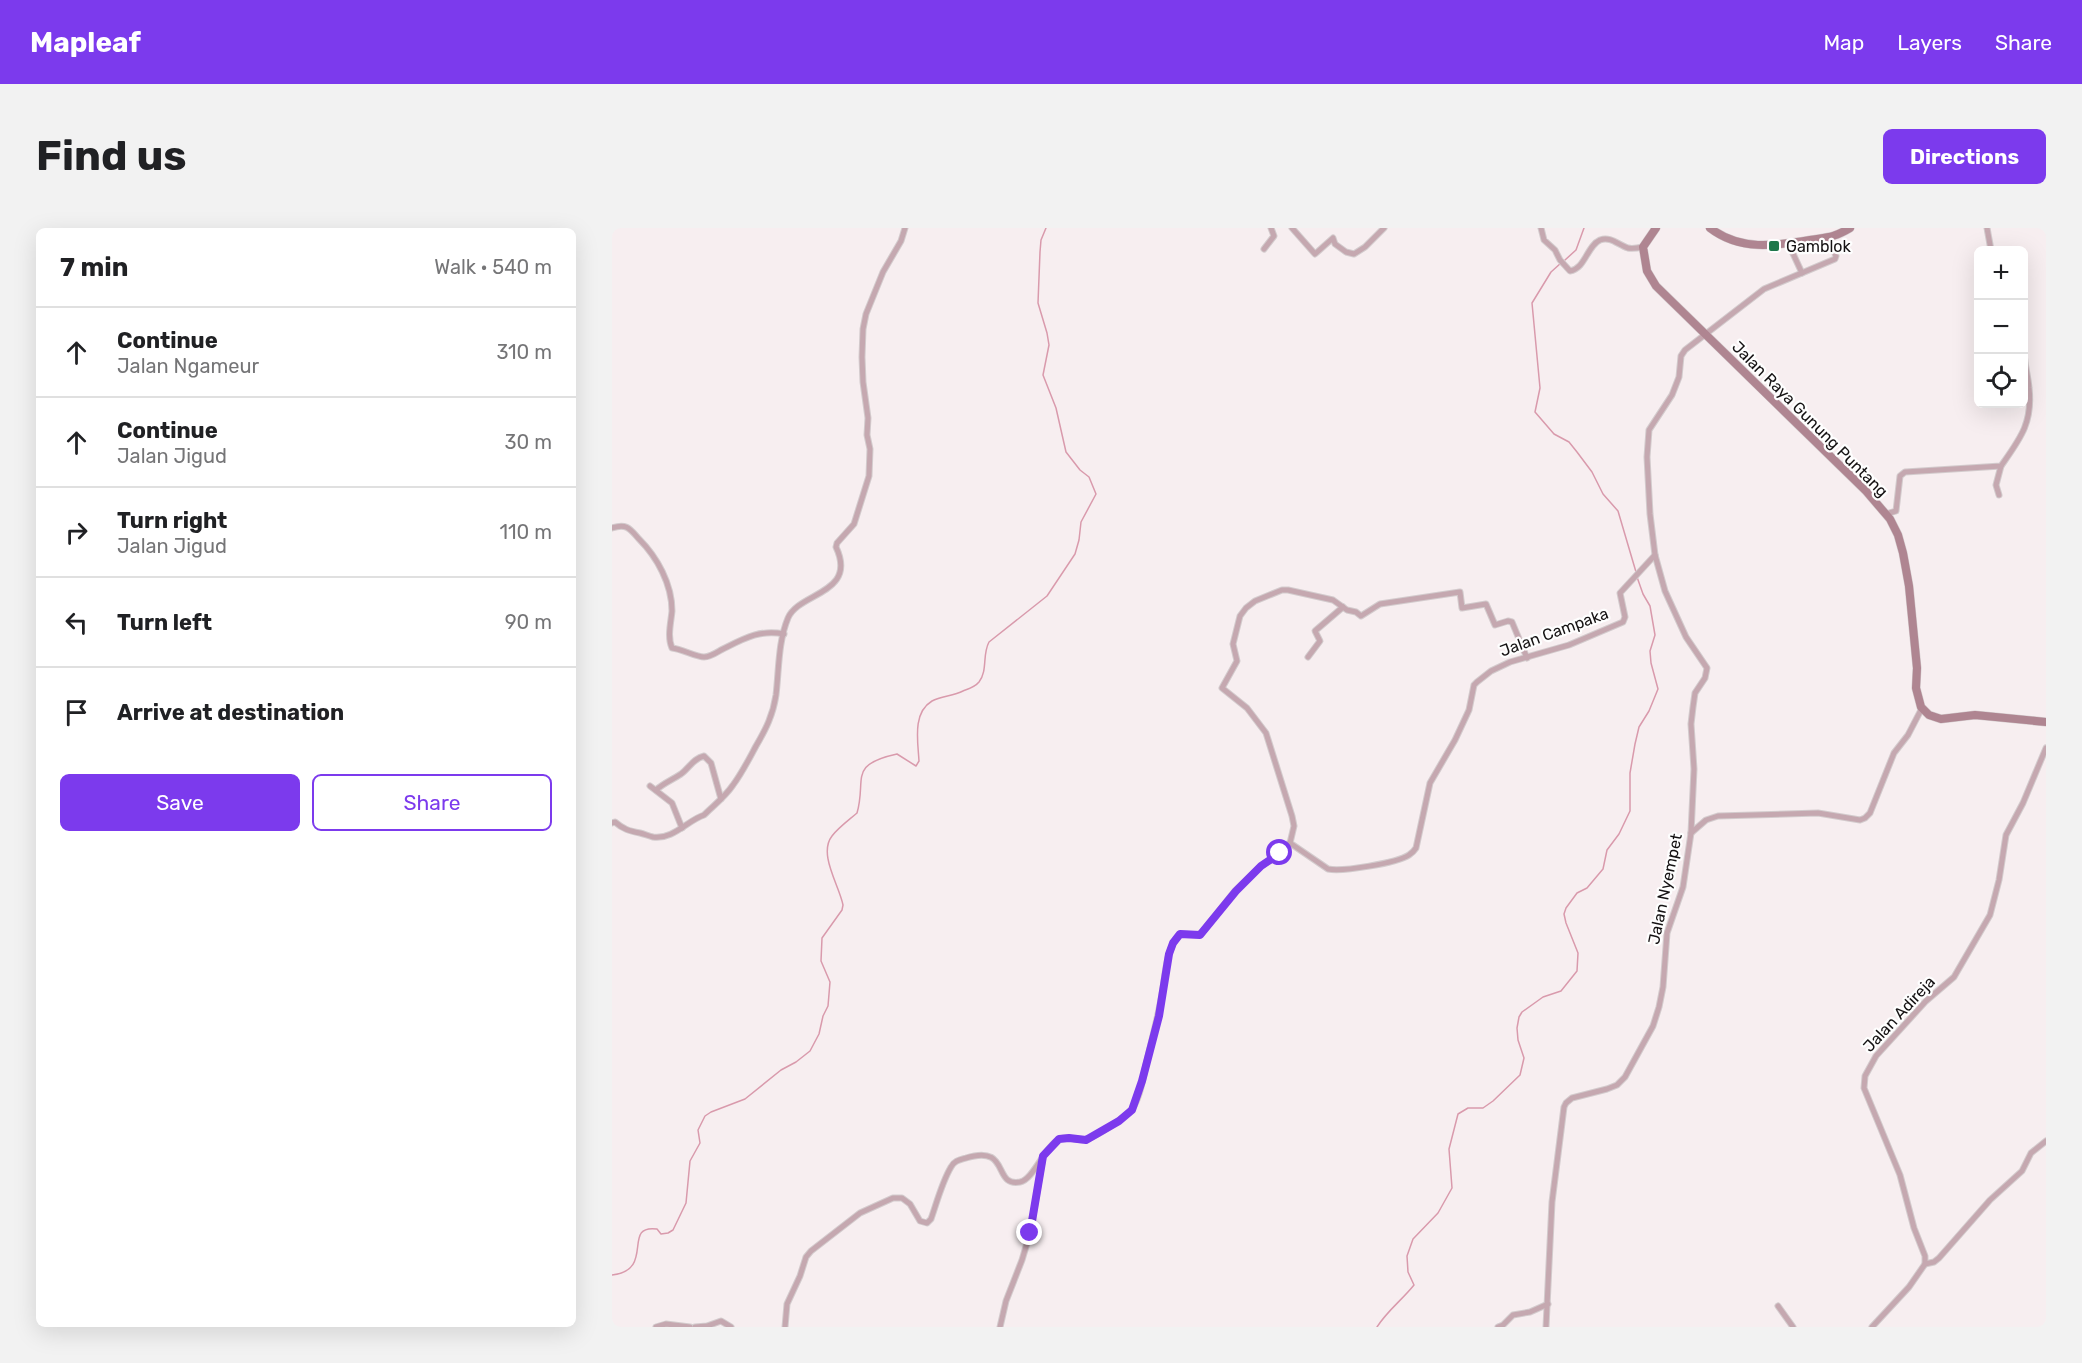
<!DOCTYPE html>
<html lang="en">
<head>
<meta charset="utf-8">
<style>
	:root { --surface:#fff; --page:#f2f2f2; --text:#202124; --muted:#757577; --line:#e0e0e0; --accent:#7c3aed }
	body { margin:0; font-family:Rubik,sans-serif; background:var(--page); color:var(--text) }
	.controls { position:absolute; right:18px; top:18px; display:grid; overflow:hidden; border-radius:9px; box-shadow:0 6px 24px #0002 }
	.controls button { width:54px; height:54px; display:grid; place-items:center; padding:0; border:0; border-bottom:2px solid var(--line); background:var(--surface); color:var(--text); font:30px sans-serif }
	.stop { position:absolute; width:18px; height:18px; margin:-14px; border:4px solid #7c3aed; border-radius:50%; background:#fff }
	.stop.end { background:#7c3aed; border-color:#fff; box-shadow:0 2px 6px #0008 }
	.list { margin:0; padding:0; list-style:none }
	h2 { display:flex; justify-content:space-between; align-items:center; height:78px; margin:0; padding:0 24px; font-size:26px }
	h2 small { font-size:20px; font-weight:400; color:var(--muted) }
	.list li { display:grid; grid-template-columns:39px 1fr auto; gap:18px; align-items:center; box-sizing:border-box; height:90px; padding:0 24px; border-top:2px solid var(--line) }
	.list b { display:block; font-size:22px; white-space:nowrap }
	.list p { margin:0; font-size:20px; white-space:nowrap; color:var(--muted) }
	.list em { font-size:20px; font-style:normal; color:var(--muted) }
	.actions { display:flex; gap:12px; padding:18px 24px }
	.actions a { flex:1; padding:14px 0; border:2px solid var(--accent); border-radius:9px; text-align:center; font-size:21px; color:var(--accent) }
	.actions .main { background:var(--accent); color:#fff }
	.icon { flex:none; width:33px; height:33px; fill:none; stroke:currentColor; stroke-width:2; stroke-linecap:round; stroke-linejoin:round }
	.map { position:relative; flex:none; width:1434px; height:1099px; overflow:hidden; border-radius:9px }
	header { display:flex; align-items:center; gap:36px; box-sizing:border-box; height:84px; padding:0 30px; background:var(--accent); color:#fff }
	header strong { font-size:28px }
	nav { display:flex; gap:33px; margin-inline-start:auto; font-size:21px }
	.intro { display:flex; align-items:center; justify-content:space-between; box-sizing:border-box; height:144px; padding:0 36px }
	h1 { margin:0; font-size:42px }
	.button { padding:15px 27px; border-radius:9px; background:var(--accent); color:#fff; font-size:21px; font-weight:700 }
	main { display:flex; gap:36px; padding:0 36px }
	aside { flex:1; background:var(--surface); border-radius:9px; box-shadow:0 6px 24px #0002 }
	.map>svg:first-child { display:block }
</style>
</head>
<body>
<header>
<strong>Mapleaf</strong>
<nav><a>Map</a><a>Layers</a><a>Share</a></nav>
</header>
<div class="intro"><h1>Find us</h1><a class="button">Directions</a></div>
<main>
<aside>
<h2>7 min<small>Walk · 540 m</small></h2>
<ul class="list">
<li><svg class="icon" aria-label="ahead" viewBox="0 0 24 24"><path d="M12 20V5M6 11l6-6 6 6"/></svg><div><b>Continue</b><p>Jalan Ngameur</p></div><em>310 m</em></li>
<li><svg class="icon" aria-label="ahead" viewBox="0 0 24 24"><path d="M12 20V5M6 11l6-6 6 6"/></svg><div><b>Continue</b><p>Jalan Jigud</p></div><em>30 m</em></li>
<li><svg class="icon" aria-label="right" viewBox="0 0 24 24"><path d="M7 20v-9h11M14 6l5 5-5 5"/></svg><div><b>Turn right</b><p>Jalan Jigud</p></div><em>110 m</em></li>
<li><svg class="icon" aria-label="left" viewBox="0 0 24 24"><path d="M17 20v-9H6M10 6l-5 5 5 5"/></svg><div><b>Turn left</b></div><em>90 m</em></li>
<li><svg class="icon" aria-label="arrive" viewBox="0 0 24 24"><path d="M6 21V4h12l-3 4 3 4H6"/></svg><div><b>Arrive at destination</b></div></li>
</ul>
<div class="actions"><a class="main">Save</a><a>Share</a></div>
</aside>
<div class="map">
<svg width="1434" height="1099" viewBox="0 0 1434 1099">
	<rect width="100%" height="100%" fill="#f7eef0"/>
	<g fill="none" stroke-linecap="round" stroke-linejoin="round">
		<!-- stream -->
		<g stroke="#d99aac" stroke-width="1.5">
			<polyline points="953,32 964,22 972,0"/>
			<polyline points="949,35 939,44 920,75 928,160 923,184 942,206 957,214 965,224 980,244 991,266 1006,283 1024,344"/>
			<path d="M 0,1047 C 44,1042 9,996 45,1001 L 49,1006 L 56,1005 L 61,1002 L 74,975 L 78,933 L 88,915 L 86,902 L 93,888 L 99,884 L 133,871 L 169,842 L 184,834 L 198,823 L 207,806 L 211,788 L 216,778 L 218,754 L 209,733 L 210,710 L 230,682 L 231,677 C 227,657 206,626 220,608 C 227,599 237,592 245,585 C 255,551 235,537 285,526 L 304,538 L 307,533 C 306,514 300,485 320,473 C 329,468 341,468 351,463 C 356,461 363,459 367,454 C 376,442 370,427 377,414 L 435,368 L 463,326 L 467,312 L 469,294 L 484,266 L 477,249 L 468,242 L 454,224 L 444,180 L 431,147 L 437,117 L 435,105 L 426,75 L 428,24 L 429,12 L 434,0"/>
			<path d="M 765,1099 C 775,1083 790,1072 802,1057 L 796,1044 L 795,1028 L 801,1011 L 826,985 L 840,960 L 837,921 L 846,886 L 856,880 L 871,880 L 881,873 L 908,847 L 912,830 L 906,812 L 905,800 L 907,789 L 910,784 L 931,769 L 949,763 L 965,743 L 966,725 L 954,695 L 952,686 L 954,680 L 965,665 L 975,660 L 991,641 L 995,622 L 1007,606 L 1018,583 L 1018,545 L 1023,516 L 1027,499 L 1037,483 L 1046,461 L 1039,435 L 1038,423 L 1043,407 L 1038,378 L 1031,366 L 1025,349"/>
		</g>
		<defs>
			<g id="street">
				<polyline points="680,0 703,26 721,10 723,16 734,24 742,26 753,19 772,0"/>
				<path d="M 929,0 L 932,12 L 943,22 L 948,32 L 958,43 C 973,41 975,18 988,12 C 999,8 1006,17 1016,20 C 1020,21 1026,20 1031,19"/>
				<polyline points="1375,0 1379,22"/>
				<polyline points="1177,17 1190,45"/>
				<polyline points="652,21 662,8 659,0"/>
				<polyline points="1387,267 1384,257 1389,238"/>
				<path d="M 1274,286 L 1284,283 L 1288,248 L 1293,244 L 1389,238 C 1408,211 1421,195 1417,160 C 1416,147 1412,135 1412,122"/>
				<path d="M 0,300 C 15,295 18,301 27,311 C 45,329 60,356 60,383 C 59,394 55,409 60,420 C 70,421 84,429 92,429 C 98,429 104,425 109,422 C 131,411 147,401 172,406"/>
				<polyline points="696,429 708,413 703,403 731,379"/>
				<polyline points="38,558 60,575 70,600"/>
				<path d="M 44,562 C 52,555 60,552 69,546 C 77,540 82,530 92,528 L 99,535 L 109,571"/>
				<path d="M 0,595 L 3,594 C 11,601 17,603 28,605 C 32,606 37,608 41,609 C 61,612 76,592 92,587 C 102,577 113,569 121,557 C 130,545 137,531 144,518 C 154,501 161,487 164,467 C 167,442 166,414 176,390 C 187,364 246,366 224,319 L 225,315 L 242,296 L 257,248 L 258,221 L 255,207 L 256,190 L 251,154 L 250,129 L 251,101 L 254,86 L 271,44 L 289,13 L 293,0"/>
				<polyline points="1079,605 1094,592 1106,588 1206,585 1248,592 1253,590 1258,585 1282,525 1296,507 1310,480"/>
				<polyline points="678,615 682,598 680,588 654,505 635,480 610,460 625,433 621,416 628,388 634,380 643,373 670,362 676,362 721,372 735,382 744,384 749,388 768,376 848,364 850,380 874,376 883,397 896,393 900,394 915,430"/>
				<polyline points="1313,1036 1322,1034 1327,1030 1378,972 1410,943 1419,925 1434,913"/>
				<polyline points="1166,1078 1181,1099"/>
				<polyline points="44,1099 54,1096 78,1099"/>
				<polyline points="83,1099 95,1098 109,1093 119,1099"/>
				<path d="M 173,1099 L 175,1076 L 188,1048 L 194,1029 L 199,1023 L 248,985 L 281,970 L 290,970 L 298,976 L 308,993 L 315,995 L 319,991 C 325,974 330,954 339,939 C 342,933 347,932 354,930 C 399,916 380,959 408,954 C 422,951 432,919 448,911 C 457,907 466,914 475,911 C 483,909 516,888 520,881 C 529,868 531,848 535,833 C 540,811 546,789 550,766 C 554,746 553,722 568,706 L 588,707 L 623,663 L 649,638 L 664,629 L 672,618 L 678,615 L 716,641 C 730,644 785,635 797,627 C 800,625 802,623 804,620 L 818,555 L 843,512 L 857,482 L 862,457 L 865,454 L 879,443 L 898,434 L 957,417 L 1011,394 L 1013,389 L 1008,365 L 1043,327"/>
				<polyline points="388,1099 394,1073 410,1032 418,1005 431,929"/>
				<polyline points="886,1099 891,1097 901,1087 918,1084 936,1076"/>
				<polyline points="934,1099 940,974 952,879 954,875 960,870 995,861 1005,857 1013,849 1041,798 1047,779 1051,759 1055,705 1071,659 1079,605 1082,541 1079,496 1081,479 1083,465 1093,450 1095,440 1074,409 1053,363 1043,327 1038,286 1035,229 1037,202 1060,167 1067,149 1069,128 1073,122 1152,61 1223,31 1224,28 1216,11"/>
				<polyline points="1260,1099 1297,1059 1313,1036 1313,1028 1302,1000 1288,947 1252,860 1253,848 1264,828 1314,773 1342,749 1378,687 1387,652 1394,607 1411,575 1434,520"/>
			</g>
			<g id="secondary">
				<polyline points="1044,0 1031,19 1035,43 1044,58 1254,263 1278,291 1286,307 1291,325 1297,358 1305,440 1304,460 1309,479 1317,487 1329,491 1363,487 1434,494"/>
				<path d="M 1098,0 C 1128,23 1162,18 1198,12 C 1216,9 1221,10 1238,0"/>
			</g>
		</defs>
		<!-- street casing -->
		<use href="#street" stroke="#d3cbcd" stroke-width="7"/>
		<!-- secondary casing -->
		<use href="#secondary" stroke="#d3cbcd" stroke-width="9"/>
		<!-- street -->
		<use href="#street" stroke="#c5a8b0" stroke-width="5"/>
		<!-- secondary -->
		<use href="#secondary" stroke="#af8591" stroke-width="8"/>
	</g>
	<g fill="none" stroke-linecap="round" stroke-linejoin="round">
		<!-- route -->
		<polyline stroke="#7c3aed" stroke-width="8" points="418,1005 431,928 447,911 457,910 474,912 507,893 520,882 530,853 547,788 557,726 561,715 568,706 588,707 624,663 649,638 668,625"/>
	</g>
	<!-- markers -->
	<rect fill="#1f774b" stroke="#fefefe" stroke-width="2" x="1156" y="12" width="12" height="12" rx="3"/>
	<g text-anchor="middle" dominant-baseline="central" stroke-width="4.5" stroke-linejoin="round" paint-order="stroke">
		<!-- poi labels -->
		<g font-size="16" fill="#151213" stroke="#fefefe" text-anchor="start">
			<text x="1174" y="18">Gamblok</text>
		</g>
		<!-- street labels -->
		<g font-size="16" fill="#151213" stroke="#fefefe">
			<text transform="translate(1198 191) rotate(45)">Jalan Raya Gunung Puntang</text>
			<text transform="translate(942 404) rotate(-20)">Jalan Campaka</text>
			<text transform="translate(1053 661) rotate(-78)">Jalan Nyempet</text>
			<text transform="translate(1287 786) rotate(-47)">Jalan Adireja</text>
		</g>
	</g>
</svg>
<div class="controls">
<button>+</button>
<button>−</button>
<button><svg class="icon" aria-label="locate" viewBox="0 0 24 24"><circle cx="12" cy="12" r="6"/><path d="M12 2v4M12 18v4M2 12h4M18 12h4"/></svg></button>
</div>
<div class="stop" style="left:668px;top:625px"></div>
<div class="stop end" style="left:418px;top:1005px"></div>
</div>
</main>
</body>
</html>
